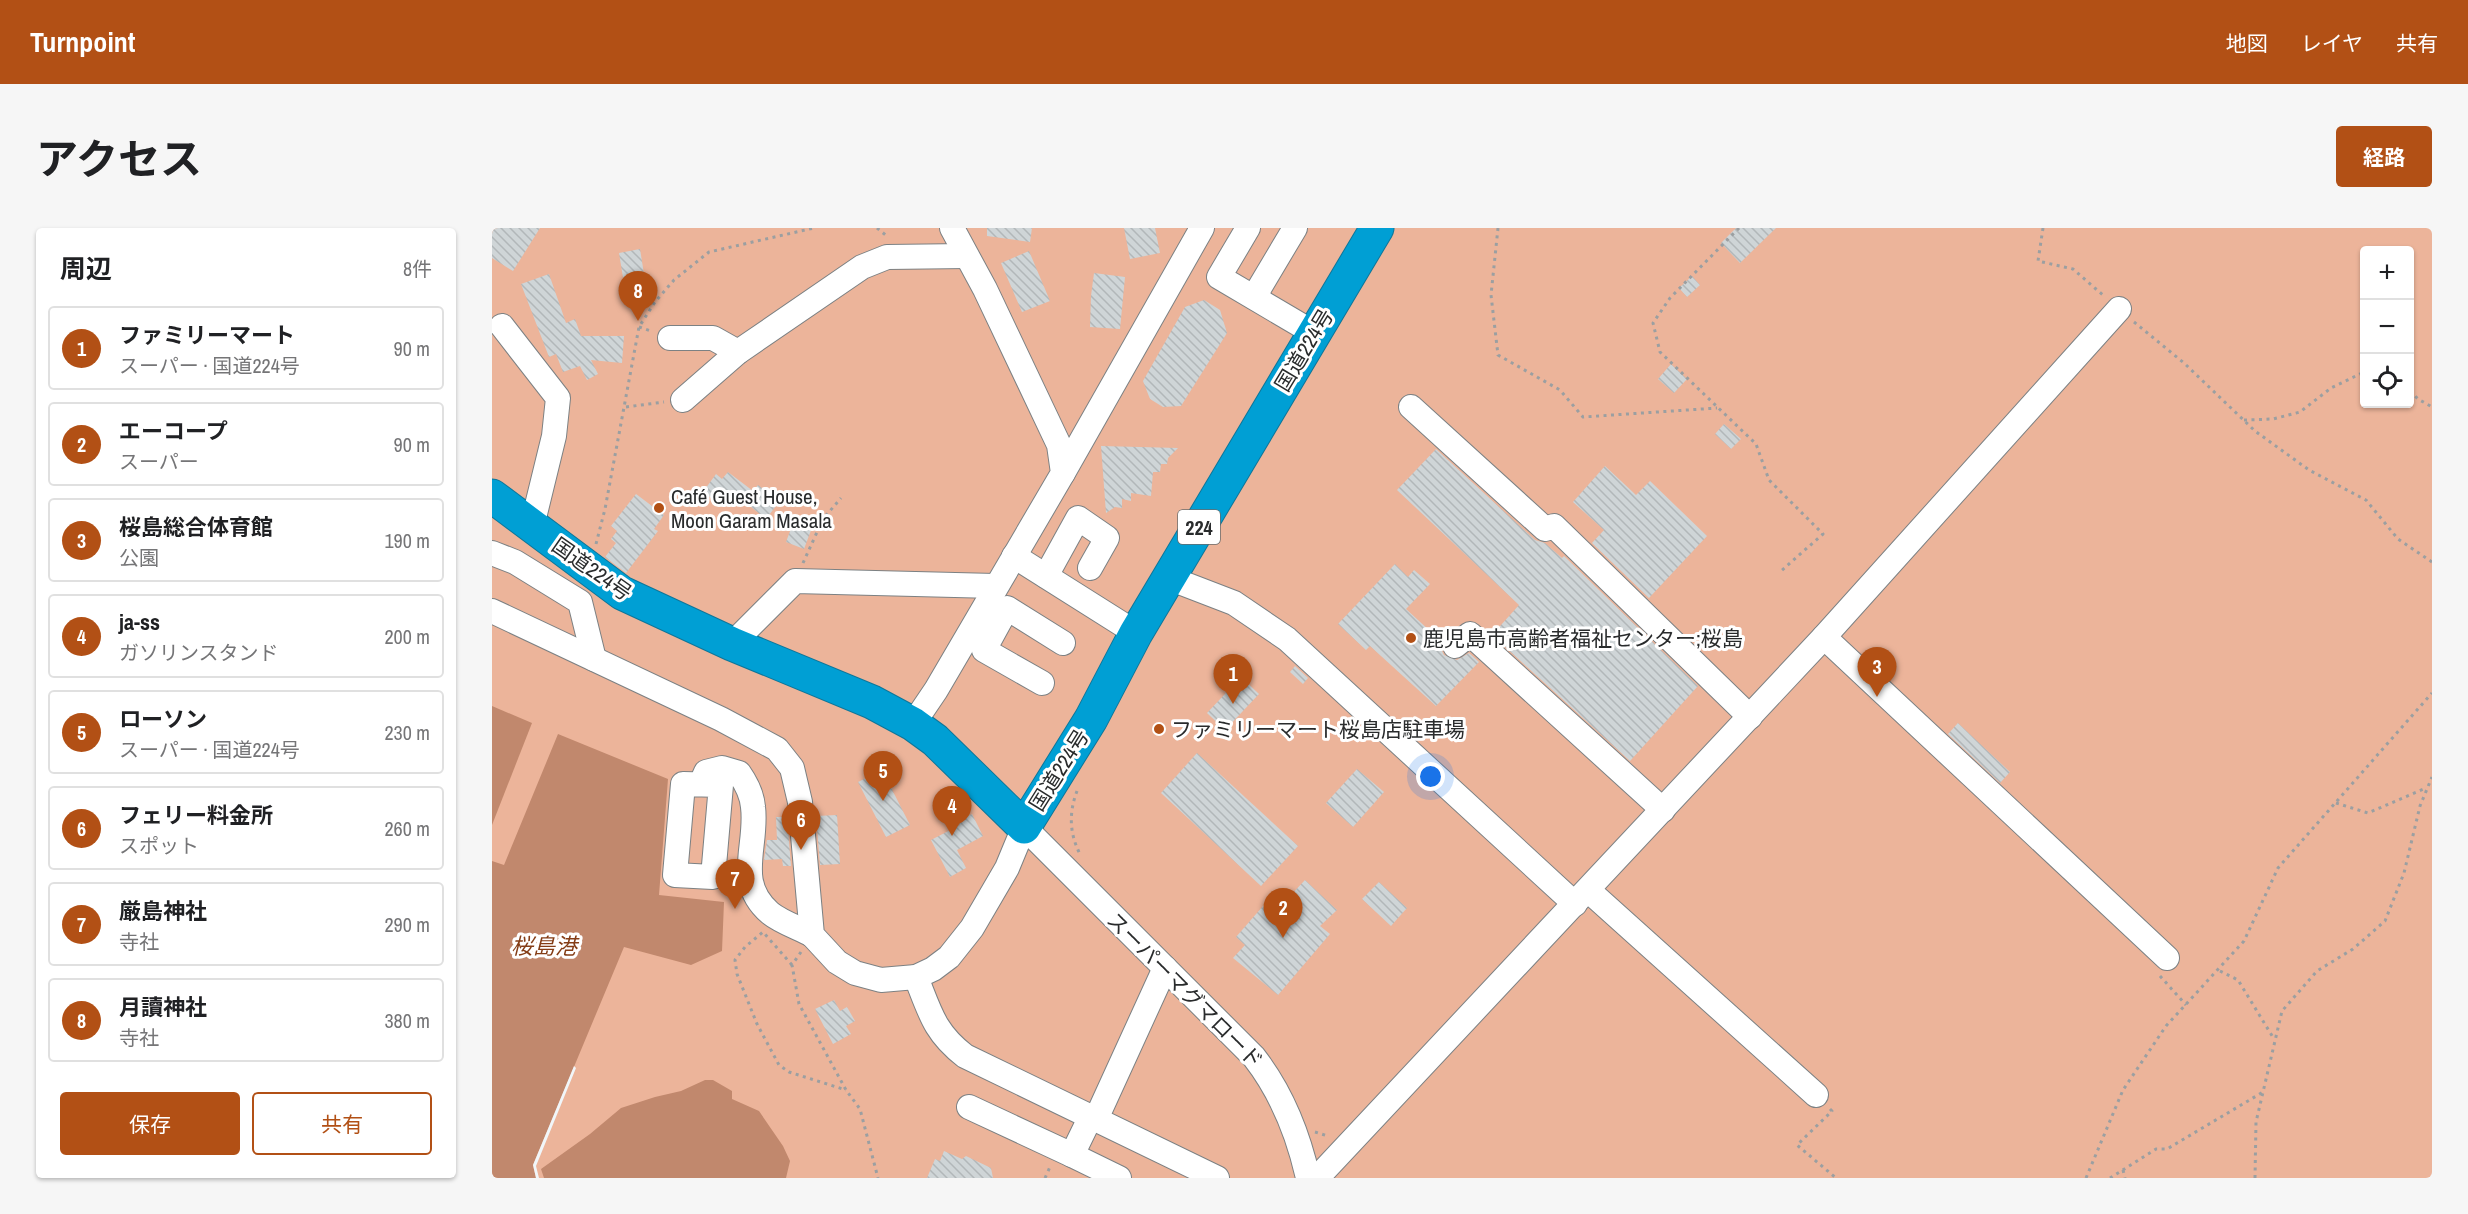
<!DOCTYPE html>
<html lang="ja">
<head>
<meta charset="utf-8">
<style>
	:root { --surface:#fff; --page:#f6f6f6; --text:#202124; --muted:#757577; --line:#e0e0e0; --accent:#b25015 }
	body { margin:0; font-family:"Archivo Narrow","Noto Sans JP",sans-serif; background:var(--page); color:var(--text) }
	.controls { position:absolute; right:18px; top:18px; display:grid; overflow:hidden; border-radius:6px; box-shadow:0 2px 4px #0004 }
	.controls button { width:54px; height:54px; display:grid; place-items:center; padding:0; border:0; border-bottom:2px solid var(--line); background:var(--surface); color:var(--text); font:30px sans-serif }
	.you { position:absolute; left:939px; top:549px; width:21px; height:21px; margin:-15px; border:4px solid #fff; border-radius:50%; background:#1a73e8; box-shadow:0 0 0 9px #1a73e833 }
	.badge { display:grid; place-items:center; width:39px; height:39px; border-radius:50%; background:var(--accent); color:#fff; font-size:20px; font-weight:700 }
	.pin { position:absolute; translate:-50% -50px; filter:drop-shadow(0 2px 3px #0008) }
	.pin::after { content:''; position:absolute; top:32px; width:21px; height:18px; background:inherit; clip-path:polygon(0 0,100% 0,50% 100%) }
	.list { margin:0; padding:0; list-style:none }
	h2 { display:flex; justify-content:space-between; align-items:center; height:78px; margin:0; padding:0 24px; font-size:26px }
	h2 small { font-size:20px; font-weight:400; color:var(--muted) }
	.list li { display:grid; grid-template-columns:39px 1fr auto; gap:18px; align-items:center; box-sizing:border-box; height:84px; margin:0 12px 12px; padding:0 12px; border:2px solid var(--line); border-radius:6px }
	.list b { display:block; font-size:22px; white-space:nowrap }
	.list p { margin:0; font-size:20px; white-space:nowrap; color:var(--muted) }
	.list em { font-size:20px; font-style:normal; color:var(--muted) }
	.actions { display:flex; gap:12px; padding:18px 24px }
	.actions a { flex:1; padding:14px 0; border:2px solid var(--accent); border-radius:6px; text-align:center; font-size:21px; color:var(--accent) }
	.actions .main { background:var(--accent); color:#fff }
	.icon { flex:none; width:33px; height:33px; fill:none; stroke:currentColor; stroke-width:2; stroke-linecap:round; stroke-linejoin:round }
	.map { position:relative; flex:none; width:1940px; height:950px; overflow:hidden; border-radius:6px }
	header { display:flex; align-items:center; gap:36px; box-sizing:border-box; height:84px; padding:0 30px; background:var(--accent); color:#fff }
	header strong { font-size:28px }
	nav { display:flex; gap:33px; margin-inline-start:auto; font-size:21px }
	.intro { display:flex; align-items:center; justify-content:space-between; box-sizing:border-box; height:144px; padding:0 36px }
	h1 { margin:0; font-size:42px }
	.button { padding:15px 27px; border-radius:6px; background:var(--accent); color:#fff; font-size:21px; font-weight:700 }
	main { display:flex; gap:36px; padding:0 36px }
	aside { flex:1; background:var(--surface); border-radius:6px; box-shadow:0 2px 4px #0004 }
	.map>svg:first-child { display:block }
</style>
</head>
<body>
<header>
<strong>Turnpoint</strong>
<nav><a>地図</a><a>レイヤ</a><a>共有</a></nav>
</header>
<div class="intro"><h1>アクセス</h1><a class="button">経路</a></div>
<main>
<aside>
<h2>周辺<small>8件</small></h2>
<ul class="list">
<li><span class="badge">1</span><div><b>ファミリーマート</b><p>スーパー · 国道224号</p></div><em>90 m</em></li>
<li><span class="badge">2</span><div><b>エーコープ</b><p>スーパー</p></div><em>90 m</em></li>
<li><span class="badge">3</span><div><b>桜島総合体育館</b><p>公園</p></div><em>190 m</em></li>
<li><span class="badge">4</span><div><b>ja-ss</b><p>ガソリンスタンド</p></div><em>200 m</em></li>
<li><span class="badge">5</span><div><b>ローソン</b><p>スーパー · 国道224号</p></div><em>230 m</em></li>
<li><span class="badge">6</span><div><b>フェリー料金所</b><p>スポット</p></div><em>260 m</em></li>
<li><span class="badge">7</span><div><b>厳島神社</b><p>寺社</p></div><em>290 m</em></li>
<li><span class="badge">8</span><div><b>月讀神社</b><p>寺社</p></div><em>380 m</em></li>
</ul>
<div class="actions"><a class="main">保存</a><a>共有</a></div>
</aside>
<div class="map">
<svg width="1940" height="950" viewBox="0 0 1940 950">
	<defs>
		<pattern id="building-back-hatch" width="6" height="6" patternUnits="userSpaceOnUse" patternTransform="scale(1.5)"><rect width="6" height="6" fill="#cfd5d7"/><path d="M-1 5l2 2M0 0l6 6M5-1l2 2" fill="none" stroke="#b2b7b9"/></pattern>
	</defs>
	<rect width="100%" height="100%" fill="#f1f6f9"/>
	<!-- green -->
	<path fill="#ecb49a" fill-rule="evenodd" d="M 0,0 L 1940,0 L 1940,950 L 0,950 ZM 1872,22 L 1918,22 L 1918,176 L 1872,176 Z"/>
	<!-- water -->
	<g fill="#c1886d">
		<polygon points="0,478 40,495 0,597"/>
		<polygon points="66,506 176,551 167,667 232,674 230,723 199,737 132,719 41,937 44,950 0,950 0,633 12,637"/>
		<polygon points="213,852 221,852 240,863 240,871 267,883 291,918 298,933 294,950 52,950 49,941 98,906 129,880 163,869 189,863"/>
	</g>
	<!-- pier -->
	<polygon fill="#f1f6f9" points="82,838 84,840 44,938 47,950 44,950 41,937"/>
	<!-- building -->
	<g fill="url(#building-back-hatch)">
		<polygon points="0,0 48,0 21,43 0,30"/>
		<polygon points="495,0 540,0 538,14 495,8"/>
		<polygon points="632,0 663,0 668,25 638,31"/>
		<polygon points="1244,0 1284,0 1248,35 1229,15"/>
		<polygon points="148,21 156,71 135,74 127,25"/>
		<polygon points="537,23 558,73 530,84 509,35"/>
		<polygon points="602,45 633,49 628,101 598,99 599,68"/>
		<polygon points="57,46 74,95 83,91 89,108 132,108 130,135 99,132 106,146 95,152 88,138 71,144 64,126 57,129 29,56"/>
		<polygon points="1200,48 1208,57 1195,69 1187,60"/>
		<polygon points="712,72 728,82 735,105 689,178 671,179 658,171 651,153 693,79"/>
		<polygon points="1179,136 1195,151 1182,165 1166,151"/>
		<polygon points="1232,196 1249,211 1239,221 1223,206"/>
		<polygon points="609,218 686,220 676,230 675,236 669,236 668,244 661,244 659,268 639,265 639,273 630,271 630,280 623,279 614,285"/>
		<polygon points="944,221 1043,312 1053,315 1070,330 1072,328 1206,458 1138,533 1000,407 1027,377 905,262"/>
		<polygon points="1113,238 1144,267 1158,253 1215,308 1157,370 1100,315 1112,302 1081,274"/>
		<polygon points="236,244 261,263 266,257 287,274 274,291 238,262 233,268 228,264 222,272 211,264 224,246 230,251"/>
		<polygon points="144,266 172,287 162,301 166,303 134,345 113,329 124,315 119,311 125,303 119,298"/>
		<polygon points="303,290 321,297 312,321 294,314"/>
		<polygon points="903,336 916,349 922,342 938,356 914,381 950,414 949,421 952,427 965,432 977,425 987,434 944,478 878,418 874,422 846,396"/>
		<polygon points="803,438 816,450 811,456 798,444"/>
		<polygon points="749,449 767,466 733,502 715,485"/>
		<polygon points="1466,495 1518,544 1508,555 1456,506"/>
		<polygon points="705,525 806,618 769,658 669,565"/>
		<polygon points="865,541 892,564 861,599 834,575"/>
		<polygon points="390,542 418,597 394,609 366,554"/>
		<polygon points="480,586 491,608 465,622 474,640 458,649 439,612 468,597 466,593"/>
		<polygon points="345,587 348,636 328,637 324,588"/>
		<polygon points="284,589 295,589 299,638 291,638 290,631 272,632 275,612 285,612"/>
		<polygon points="813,652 845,682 828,698 838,706 786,767 741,730 753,717 744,709 786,661 797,669"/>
		<polygon points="887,654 915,680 899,698 870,671"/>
		<polygon points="342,772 348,783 355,779 363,793 354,798 359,806 341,816 323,781"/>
		<polygon points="452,923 470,931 474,928 499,940 501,950 435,950 443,931 448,933"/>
	</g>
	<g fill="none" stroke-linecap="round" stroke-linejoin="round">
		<defs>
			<g id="minor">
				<polyline points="756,0 727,49 822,105"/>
				<polyline points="762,69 803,0"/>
				<polyline points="10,98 66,170 62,208 40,298"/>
				<polyline points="178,110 221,110 246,124"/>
				<polyline points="191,172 246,124 370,39 395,29 474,28"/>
				<polyline points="919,179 1053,301 1062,298 1258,489"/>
				<polyline points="571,245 710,0"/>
				<polyline points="0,325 23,334 88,374 102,431"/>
				<polyline points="522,328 644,405"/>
				<polyline points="554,348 586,290 615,310 598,340"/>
				<polyline points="677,350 742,375 795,411 1083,676"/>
				<path d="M 0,383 L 229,491 L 285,521 L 300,540 L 308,574 L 320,707 L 345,734 L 363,745 L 389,752 L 424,749 L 441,741 L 457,729 L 480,700 L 515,640 L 532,599 L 762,829 C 790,865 806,905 816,950"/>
				<polyline points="1332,409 1675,730"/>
				<polyline points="240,416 303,353 503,358"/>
				<polyline points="963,418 978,406 1171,582"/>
				<polyline points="550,455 492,422 515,380 571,415"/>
				<polyline points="421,496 444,462 571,245 567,217 493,61 460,0"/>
				<path d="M 210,553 L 214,544 L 230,540 L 247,545 C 254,555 260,566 261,579 C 266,618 242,654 278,685 C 289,694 307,700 320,707"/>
				<polygon points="191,556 229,557 221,649 183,647"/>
				<polyline points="1096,662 1324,867"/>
				<path d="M 424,749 C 438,784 442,804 473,828 L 725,950"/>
				<polyline points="477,879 580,927 599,888"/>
				<polyline points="604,891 673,740"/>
				<polyline points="580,927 627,950"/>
				<polyline points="825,950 1332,409 1627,81"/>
			</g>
			<polyline id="highway" points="0,268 130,365 240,416 380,474 421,496 443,512 532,599 599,491 644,405 885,0"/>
		</defs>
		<!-- minor casing -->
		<use href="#minor" stroke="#7c8183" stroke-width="26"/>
		<!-- highway casing -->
		<use href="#highway" stroke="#0e7699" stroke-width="35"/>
		<!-- path -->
		<g stroke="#9b9fa1" stroke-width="3" stroke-dasharray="3 4.5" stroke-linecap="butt">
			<polyline points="385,0 396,9"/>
			<polyline points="1006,0 999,67 1006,127 1068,162 1091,189 1225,180"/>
			<polyline points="1247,0 1178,70 1161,95 1168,124 1264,216 1277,252 1331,306 1289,343"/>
			<polyline points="1551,0 1546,33 1581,41 1612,68"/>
			<polyline points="1642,94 1692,135 1763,203 1817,242 1874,272 1906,311 1940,334"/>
			<polyline points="147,99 159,103"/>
			<polyline points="1918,163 1926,171 1940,179"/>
			<polyline points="134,179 172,174"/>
			<polyline points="1752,192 1781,191 1808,184 1839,160 1872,144"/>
			<polyline points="104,316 113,281 147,99 163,74 182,52 217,24 322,0"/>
			<polyline points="311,335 331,291 349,270"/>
			<path d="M 585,563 C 577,584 577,605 588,626"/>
			<polyline points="1844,575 1876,585 1934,560"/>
			<polyline points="309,724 300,737 307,776 354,862 368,881 386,950"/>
			<polyline points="300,737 271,704 253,719 243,732 245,746 265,796 287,837 297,844 354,862"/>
			<polyline points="1728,743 1746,752 1782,811"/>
			<polyline points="1668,748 1694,777"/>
			<polyline points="1338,881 1340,883 1305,917 1344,950"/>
			<polyline points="823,904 836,908"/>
			<polyline points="1631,942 1633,950"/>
			<polyline points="553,950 558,939"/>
			<polyline points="1594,950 1631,862 1674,798 1752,713 1786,640 1940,465"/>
			<polyline points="1618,950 1664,921 1675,921 1771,864"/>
			<polyline points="1763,950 1764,894 1790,783 1825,743 1861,721 1893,693 1912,645 1928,578 1940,549"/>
		</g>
		<!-- minor -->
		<use href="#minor" stroke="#fff" stroke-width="24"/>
		<!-- highway -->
		<use href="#highway" stroke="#009fd4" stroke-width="33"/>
	</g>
	<!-- markers -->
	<g fill="#b25015" stroke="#fff" stroke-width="2">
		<circle cx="167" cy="280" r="6"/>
		<circle cx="919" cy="410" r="6"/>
		<circle cx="667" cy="501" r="6"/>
	</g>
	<g text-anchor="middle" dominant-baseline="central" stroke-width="6" stroke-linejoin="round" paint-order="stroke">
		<!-- shield labels -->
		<rect fill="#fff" stroke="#696b6b" stroke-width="1.5" x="686" y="282" width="42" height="34" rx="4.5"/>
		<g font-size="20" font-weight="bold" fill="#292b2c">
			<text x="707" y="299">224</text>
		</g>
		<!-- street labels -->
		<g font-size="21" fill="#292b2c" stroke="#fff">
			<text transform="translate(812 122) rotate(-59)">国道224号</text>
			<text transform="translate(100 341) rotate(35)">国道224号</text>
			<text transform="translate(567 542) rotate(-58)">国道224号</text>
			<text transform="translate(693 762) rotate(45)">スーパーマグマロード</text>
		</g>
		<!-- poi labels -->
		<g font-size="21" fill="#292b2c" stroke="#fff" text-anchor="start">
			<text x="179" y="268">Café Guest House,<tspan x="179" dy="24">Moon Garam Masala</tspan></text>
			<text x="931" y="410">鹿児島市高齢者福祉センター;桜島</text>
			<text x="679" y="501">ファミリーマート桜島店駐車場</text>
		</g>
		<!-- water labels -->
		<g font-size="22" font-style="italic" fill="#843d16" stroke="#fff">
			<text x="52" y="718">桜島港</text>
		</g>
	</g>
</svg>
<div class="controls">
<button>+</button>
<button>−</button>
<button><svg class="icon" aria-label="locate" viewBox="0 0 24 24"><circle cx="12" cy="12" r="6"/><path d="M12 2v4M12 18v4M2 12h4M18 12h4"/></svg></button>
</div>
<div class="you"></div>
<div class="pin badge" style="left:741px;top:476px">1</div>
<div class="pin badge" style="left:791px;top:710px">2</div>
<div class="pin badge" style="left:1385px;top:469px">3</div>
<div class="pin badge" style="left:460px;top:608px">4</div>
<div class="pin badge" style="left:391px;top:573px">5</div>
<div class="pin badge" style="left:309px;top:622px">6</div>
<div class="pin badge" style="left:243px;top:681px">7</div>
<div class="pin badge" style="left:146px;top:93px">8</div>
</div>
</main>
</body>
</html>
